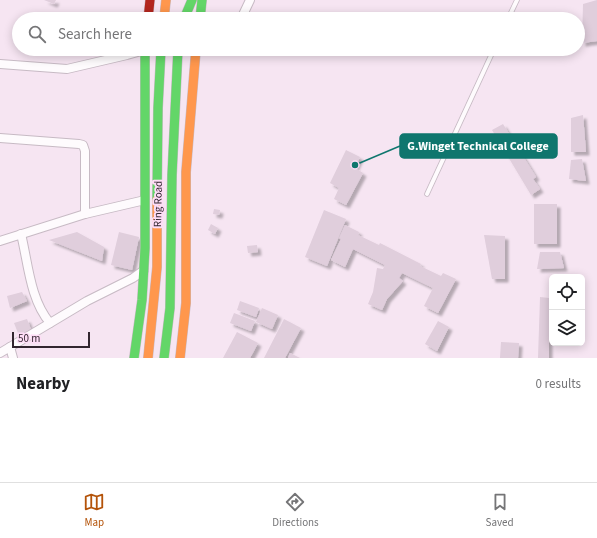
<!DOCTYPE html>
<html lang="en">
<head>
<meta charset="utf-8">
<style>
	:root { --surface:#fff; --page:#f2f2f2; --text:#202124; --muted:#757577; --line:#e0e0e0; --accent:#b45309 }
	body { margin:0; font-family:"Source Sans 3",sans-serif; background:var(--page); color:var(--text) }
	.controls { position:absolute; right:12px; bottom:12px; display:grid; overflow:hidden; border-radius:6px; box-shadow:0 2px 10px #0003 }
	.controls button { width:36px; height:36px; display:grid; place-items:center; padding:0; border:0; border-bottom:1px solid var(--line); background:var(--surface); color:var(--text); font:20px sans-serif }
	.scale { position:absolute; left:12px; bottom:10px; width:78px; box-sizing:border-box; padding-left:4px; border:2px solid #32262f; border-top:0; font-size:11px; line-height:14px; white-space:nowrap; color:#32262f; -webkit-text-stroke:3px #feddf6; paint-order:stroke }
	.list { margin:0; padding:0; list-style:none }
	h2 { display:flex; justify-content:space-between; align-items:center; height:52px; margin:0; padding:0 16px; font-size:17px }
	h2 small { font-size:13px; font-weight:400; color:var(--muted) }
	.icon { flex:none; width:22px; height:22px; fill:none; stroke:currentColor; stroke-width:2; stroke-linecap:round; stroke-linejoin:round }
	.map { position:relative; flex:none; width:597px; height:358px; overflow:hidden }
	.search { position:absolute; background:var(--surface); box-shadow:0 2px 10px #0003; left:12px; right:12px; top:12px; height:44px; display:flex; align-items:center; gap:10px; box-sizing:border-box; padding:0 14px; border-radius:22px; color:var(--muted); font-size:15px }
	.sheet { height:124px; background:var(--surface) }
	nav { display:flex; justify-content:space-around; align-items:center; box-sizing:border-box; height:56px; border-top:1px solid var(--line); background:var(--surface); font-size:11px; color:var(--muted) }
	nav a { display:grid; justify-items:center; gap:2px }
	nav .on { color:var(--accent) }
	.map>svg:first-child { display:block }
</style>
</head>
<body>
<div class="map">
<svg width="597" height="358" viewBox="0 0 597 358">
	<defs>
		<filter id="shadow"><feDropShadow dx="3.5" dy="3.5" stdDeviation="1" flood-color="#0004"/></filter>
	</defs>
	<rect width="100%" height="100%" fill="#f6e5f2"/>
	<!-- building -->
	<g fill="#e0cedc" filter="url(#shadow)">
		<polygon points="44,0 56,0 54,4"/>
		<polygon points="597,0 597,41 582,43 583,4"/>
		<polygon points="583,115 586,152 571,152 571,118"/>
		<polygon points="503,124 536,177 533,179 540,189 531,195 492,130"/>
		<polygon points="346,150 360,157 355,168 363,173 346,205 334,199 339,188 330,183"/>
		<polygon points="582,159 586,181 569,179 571,160"/>
		<rect x="534" y="204" width="23" height="40"/>
		<polygon points="214,209 220,210 219,215 213,214"/>
		<polygon points="324,210 346,219 327,266 305,257"/>
		<polygon points="211,224 218,228 215,234 208,230"/>
		<polygon points="345,225 359,232 358,235 379,245 380,243 421,264 420,266 441,276 443,273 456,279 438,313 424,306 433,288 402,273 399,278 403,281 387,299 382,310 368,304 373,292 377,268 383,269 385,265 353,249 345,267 331,260 341,239 339,238"/>
		<polygon points="77,232 104,247 102,261 49,240"/>
		<polygon points="119,232 139,237 132,270 111,265"/>
		<polygon points="484,235 505,236 505,279 492,279"/>
		<polygon points="257,245 258,252 248,253 247,246"/>
		<polygon points="540,252 560,252 564,268 537,269"/>
		<polygon points="22,292 27,301 10,308 7,296"/>
		<polygon points="540,297 549,298 549,358 538,358"/>
		<polygon points="240,301 259,308 256,317 237,310"/>
		<polygon points="262,308 278,315 272,329 256,322"/>
		<polygon points="234,313 255,321 251,331 230,323"/>
		<polygon points="27,319 32,332 20,338 14,323"/>
		<polygon points="284,319 301,328 285,358 264,358"/>
		<polygon points="438,321 449,327 437,351 425,344"/>
		<polygon points="237,332 258,343 250,358 223,358"/>
		<polygon points="501,342 519,343 518,358 500,358"/>
		<polygon points="290,353 300,358 288,358"/>
	</g>
	<g fill="none" stroke-linecap="round" stroke-linejoin="round">
		<defs>
			<g id="lane">
				<polyline points="508,19 517,0"/>
				<polyline points="427,194 494,49"/>
			</g>
			<g id="street">
				<polyline points="241,19 250,0"/>
				<polyline points="0,64 67,69 127,55 145,50"/>
				<polyline points="0,138 79,144 83,145 85,151 85,214"/>
				<path d="M 21,234 C 28,262 30,300 50,323"/>
				<polyline points="0,241 85,214 145,200"/>
				<polyline points="10,347 13,358"/>
				<polyline points="0,353 87,301 133,278 144,270"/>
			</g>
			<g id="fast">
				<polyline points="184,19 192,0"/>
				<polyline points="200,19 202,0"/>
				<polyline points="157,200 158,108 161,49"/>
				<polyline points="134,358 142,300 145,248 145,49"/>
				<polyline points="164,358 170,308 172,175 178,49"/>
			</g>
			<g id="slow">
				<polyline points="164,19 166,0"/>
				<polyline points="148,358 157,267 157,200"/>
				<polyline points="180,358 186,303 186,172 196,49"/>
			</g>
			<polyline id="jam" points="148,19 150,0"/>
		</defs>
		<!-- lane casing -->
		<use href="#lane" stroke="#c7bac4" stroke-width="5.5"/>
		<!-- street casing -->
		<use href="#street" stroke="#c7bac4" stroke-width="10"/>
		<!-- fast casing -->
		<use href="#fast" stroke="#c7bac4" stroke-width="10"/>
		<!-- slow casing -->
		<use href="#slow" stroke="#c7bac4" stroke-width="10"/>
		<!-- jam casing -->
		<use href="#jam" stroke="#c7bac4" stroke-width="10"/>
		<!-- lane -->
		<use href="#lane" stroke="#fefbfd" stroke-width="4"/>
		<!-- street -->
		<use href="#street" stroke="#fefbfd" stroke-width="8"/>
		<!-- fast -->
		<use href="#fast" stroke="#63d668" stroke-width="9"/>
		<!-- slow -->
		<use href="#slow" stroke="#ff974d" stroke-width="9"/>
		<!-- jam -->
		<use href="#jam" stroke="#b3261e" stroke-width="9"/>
	</g>
	<g text-anchor="middle" dominant-baseline="central" stroke-width="4" stroke-linejoin="round" paint-order="stroke">
		<!-- street labels -->
		<g font-size="11" fill="#32262f" stroke="#feddf6">
			<text transform="translate(158 204) rotate(-89)">Ring Road</text>
		</g>
	</g>
	<!-- callouts -->
	<path fill="none" stroke="#0f766e" stroke-width="1.5" d="M355 165L400 146"/>
	<circle fill="#0f766e" stroke="#feddf6" stroke-width="1.5" cx="355" cy="165" r="4"/>
	<rect fill="#0f766e" stroke="#0f766e" stroke-width="1.5" x="400" y="134" width="157" height="24" rx="4"/>
	<g font-size="12" text-anchor="middle" font-weight="bold" fill="#fff">
		<text x="478" y="150">G.Winget Technical College</text>
	</g>
</svg>
<div class="controls">
<button><svg class="icon" aria-label="locate" viewBox="0 0 24 24"><circle cx="12" cy="12" r="6"/><path d="M12 2v4M12 18v4M2 12h4M18 12h4"/></svg></button>
<button><svg class="icon" aria-label="layers" viewBox="0 0 24 24"><path d="M12 4l9 5-9 5-9-5zM3 14l9 5 9-5"/></svg></button>
</div>
<div class="scale">50 m</div>
<div class="search"><svg class="icon" aria-label="search" viewBox="0 0 24 24"><circle cx="10" cy="10" r="6"/><path d="M15 15l6 6"/></svg>Search here</div>
</div>
<section class="sheet">
<h2>Nearby<small>0 results</small></h2>
<ul class="list">
</ul>
</section>
<nav>
<a class="on"><svg class="icon" aria-label="map" viewBox="0 0 24 24"><path d="M3 6l6-2 6 2 6-2v14l-6 2-6-2-6 2zM9 4v14M15 6v14"/></svg>Map</a>
<a><svg class="icon" aria-label="directions" viewBox="0 0 24 24"><path d="M12 3l9 9-9 9-9-9zM9 14v-3h6M13 9l2 2-2 2"/></svg>Directions</a>
<a><svg class="icon" aria-label="saved" viewBox="0 0 24 24"><path d="M7 4h10v16l-5-4-5 4z"/></svg>Saved</a>
</nav>
</body>
</html>
